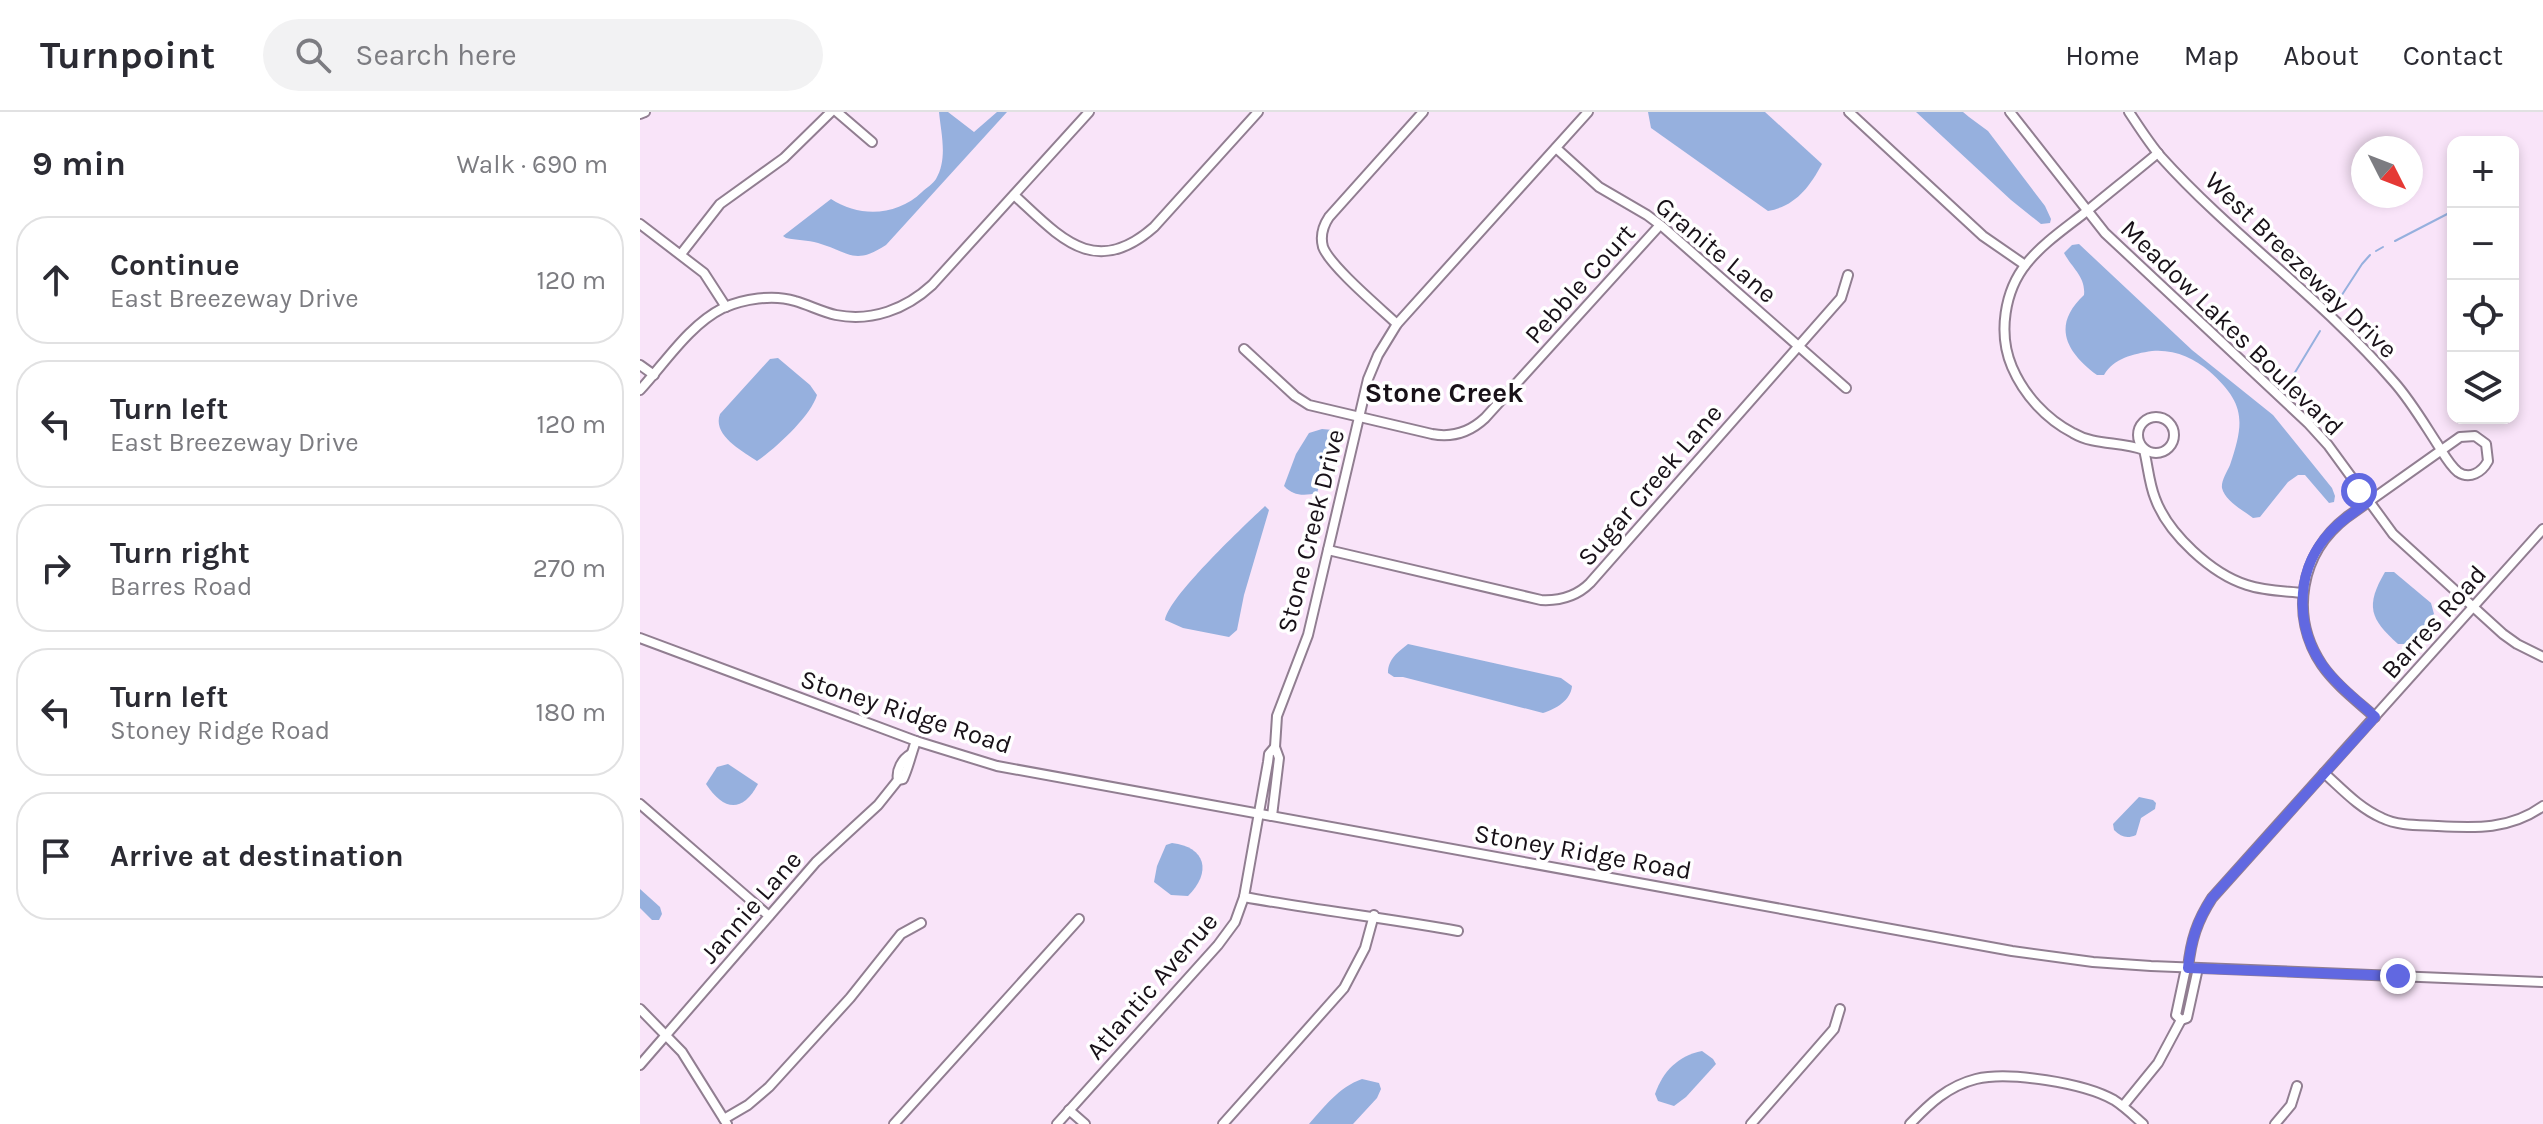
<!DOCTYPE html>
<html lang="en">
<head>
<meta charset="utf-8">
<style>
	:root { --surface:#fff; --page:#f2f2f3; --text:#2b2b33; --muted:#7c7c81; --line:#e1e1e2 }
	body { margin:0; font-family:Karla,sans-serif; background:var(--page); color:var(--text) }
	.controls { position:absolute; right:24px; top:24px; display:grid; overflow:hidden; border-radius:16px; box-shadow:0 4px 12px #0003 }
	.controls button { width:72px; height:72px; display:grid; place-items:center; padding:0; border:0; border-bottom:2px solid var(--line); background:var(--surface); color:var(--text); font:40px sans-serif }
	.compass { position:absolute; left:1711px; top:24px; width:72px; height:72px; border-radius:50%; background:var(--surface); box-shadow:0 4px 12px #0003; rotate:132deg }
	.stop { position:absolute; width:24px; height:24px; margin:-18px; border:6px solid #6168e1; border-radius:50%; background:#fff }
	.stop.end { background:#6168e1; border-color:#fff; box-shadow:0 2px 8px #0008 }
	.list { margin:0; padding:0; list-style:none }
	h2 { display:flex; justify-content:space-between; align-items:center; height:104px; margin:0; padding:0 32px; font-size:34px }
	h2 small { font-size:26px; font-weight:400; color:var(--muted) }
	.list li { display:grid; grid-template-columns:52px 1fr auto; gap:24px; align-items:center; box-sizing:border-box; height:128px; margin:0 16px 16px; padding:0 16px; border:2px solid var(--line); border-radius:32px }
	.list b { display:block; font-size:30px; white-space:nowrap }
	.list p { margin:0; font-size:26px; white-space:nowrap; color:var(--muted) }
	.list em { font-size:26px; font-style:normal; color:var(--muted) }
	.icon { flex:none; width:44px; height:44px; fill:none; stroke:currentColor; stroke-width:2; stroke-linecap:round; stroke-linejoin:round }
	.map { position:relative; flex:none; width:1903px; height:1012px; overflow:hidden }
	header { display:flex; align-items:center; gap:48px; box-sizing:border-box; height:112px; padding:0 40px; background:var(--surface); border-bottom:2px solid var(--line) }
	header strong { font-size:38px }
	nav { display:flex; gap:44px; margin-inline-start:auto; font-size:28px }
	.search { width:560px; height:72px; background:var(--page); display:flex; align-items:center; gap:20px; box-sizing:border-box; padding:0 28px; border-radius:44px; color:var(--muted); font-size:30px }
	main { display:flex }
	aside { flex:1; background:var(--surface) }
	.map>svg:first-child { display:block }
</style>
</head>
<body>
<header>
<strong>Turnpoint</strong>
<div class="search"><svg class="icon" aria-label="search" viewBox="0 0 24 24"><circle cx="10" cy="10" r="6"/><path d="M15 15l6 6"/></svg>Search here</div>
<nav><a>Home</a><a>Map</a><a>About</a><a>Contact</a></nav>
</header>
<main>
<aside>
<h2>9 min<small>Walk · 690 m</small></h2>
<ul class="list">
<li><svg class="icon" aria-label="ahead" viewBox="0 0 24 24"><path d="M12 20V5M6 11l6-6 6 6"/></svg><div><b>Continue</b><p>East Breezeway Drive</p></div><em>120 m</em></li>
<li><svg class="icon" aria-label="left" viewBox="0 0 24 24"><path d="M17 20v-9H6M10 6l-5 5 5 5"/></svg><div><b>Turn left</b><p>East Breezeway Drive</p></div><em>120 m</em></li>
<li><svg class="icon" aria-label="right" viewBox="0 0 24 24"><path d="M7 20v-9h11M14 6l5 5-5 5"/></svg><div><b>Turn right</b><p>Barres Road</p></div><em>270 m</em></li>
<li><svg class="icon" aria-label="left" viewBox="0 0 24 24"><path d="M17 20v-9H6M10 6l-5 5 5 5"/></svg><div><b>Turn left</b><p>Stoney Ridge Road</p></div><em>180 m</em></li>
<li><svg class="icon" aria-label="arrive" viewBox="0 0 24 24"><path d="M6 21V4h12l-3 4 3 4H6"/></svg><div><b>Arrive at destination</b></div></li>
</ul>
</aside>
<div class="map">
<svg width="1903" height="1012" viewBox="0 0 1903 1012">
	<rect width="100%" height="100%" fill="#f9e4f9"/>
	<!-- water -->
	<g fill="#96b0de">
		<path d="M 299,0 L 308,0 L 334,20 L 357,0 L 367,0 L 246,133 C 214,154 209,140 178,131 C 168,128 156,128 146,126 L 143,124 L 191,87 C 220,106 257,104 282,80 C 286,76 293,72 296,67 C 308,47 301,21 299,0 Z"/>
		<path d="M 1008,0 L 1125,0 L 1182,52 C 1169,76 1155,94 1128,99 L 1011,16 Z"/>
		<polygon points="1276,0 1323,0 1329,5 1348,19 1405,94 1411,107 1410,111 1401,112 1371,88"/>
		<path d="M 1439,132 L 1552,238 L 1633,303 L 1692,376 L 1695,384 L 1694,390 L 1689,391 L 1665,363 L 1658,363 L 1648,370 L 1620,405 L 1613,406 C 1604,399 1585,389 1582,376 C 1581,369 1587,360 1590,353 C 1605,309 1605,291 1569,259 C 1554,246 1534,237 1512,239 C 1493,242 1474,246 1464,263 L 1457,263 C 1425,239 1412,213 1444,183 C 1446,165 1432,156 1424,141 L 1432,133 Z"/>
		<path d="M 138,246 L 170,273 L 177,283 C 171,304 135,337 117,349 C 102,339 72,323 80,302 L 130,247 Z"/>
		<path d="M 682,317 L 693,318 L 694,324 L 677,381 C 664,384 653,384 644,374 L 656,342 L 669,321 Z"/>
		<path d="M 625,394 L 629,398 L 604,483 L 597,518 L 589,525 L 543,516 L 525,508 C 529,484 604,414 625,394 Z"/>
		<path d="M 1745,460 L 1754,460 L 1791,491 L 1794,502 L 1768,532 L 1758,532 C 1730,507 1725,494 1745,460 Z"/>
		<path d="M 768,532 L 921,566 L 932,574 C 931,588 916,597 903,601 L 763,565 L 754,565 L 748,561 C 748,547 758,540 768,532 Z"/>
		<path d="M 88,652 L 118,672 C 102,702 83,698 66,672 L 77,655 Z"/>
		<path d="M 1499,685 L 1513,688 L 1516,691 L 1515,697 L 1501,706 L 1496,723 C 1487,727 1481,725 1474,718 L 1473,712 Z"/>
		<path d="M 532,731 C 566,735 572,760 548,784 L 531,783 L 514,770 L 517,754 L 526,733 Z"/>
		<polygon points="0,777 20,795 22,802 19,808 12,808 0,796"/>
		<path d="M 1062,939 L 1073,947 L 1076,952 L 1046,985 L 1034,994 L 1018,989 L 1015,982 C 1023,959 1038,944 1062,939 Z"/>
		<path d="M 722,967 L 739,971 L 741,977 L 737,986 L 713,1012 L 669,1012 C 684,995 699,975 722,967 Z"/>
	</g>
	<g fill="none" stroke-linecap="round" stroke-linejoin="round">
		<!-- stream -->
		<g stroke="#96b0de" stroke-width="2">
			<polyline points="1755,129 1813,99"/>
			<polyline points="1736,139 1743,135"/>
			<polyline points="1696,192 1722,152 1730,143"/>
			<polyline points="1651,267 1680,219"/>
		</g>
		<defs>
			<g id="minor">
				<polyline points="197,0 232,30"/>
				<polyline points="1209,0 1343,124 1385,153"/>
				<polyline points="1370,0 1465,121 1668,311 1688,333 1753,422 1863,522 1877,532 1903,545"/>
				<path d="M 1489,0 C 1499,15 1509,31 1521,45 C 1593,125 1684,188 1754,270 C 1770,288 1783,310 1796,330 C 1802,339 1809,353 1818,360 C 1830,368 1842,360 1848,349 L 1846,332 L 1835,324 L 1820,325 L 1707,405 C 1660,441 1649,504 1682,553 C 1696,573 1717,589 1735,605"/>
				<polyline points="0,2 5,0"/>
				<polyline points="916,36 959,75 1007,103 1023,115 1206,276"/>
				<path d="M 1518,41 C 1494,61 1470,80 1447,99 C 1427,115 1403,131 1387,151 C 1364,179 1358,222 1372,255 C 1384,283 1406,307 1433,321 C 1455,334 1480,329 1504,338 C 1508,354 1509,371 1515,386 C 1528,422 1572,462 1607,473 C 1625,479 1645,479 1663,481"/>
				<path d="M 374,83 C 419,124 454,168 514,115 L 618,0"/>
				<polyline points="0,112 64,161 86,195"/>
				<polyline points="41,142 80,92 144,46 191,0"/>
				<path d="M 757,212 C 740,196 690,154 683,135 C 680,124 683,114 689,105 L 783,0"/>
				<path d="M 604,237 L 655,284 L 669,293 L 792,322 C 813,326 830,320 845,306 L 1020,113"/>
				<polyline points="0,253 14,263"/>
				<path d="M 0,278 C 25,251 49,213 83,196 C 103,187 133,182 155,189 C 169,193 182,200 196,203 C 232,210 266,197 292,173 L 449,0"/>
				<circle cx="1516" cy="323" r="18"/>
				<path d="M 688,438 L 901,488 C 920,489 936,485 950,471 L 1201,186 L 1208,163"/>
				<polyline points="0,526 276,629 357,654 1372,839 1453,850 1511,854 1903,870"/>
				<polyline points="635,635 637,604 668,523 728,267 738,243 757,212 948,0"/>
				<path d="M 1684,661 C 1702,677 1719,696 1742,706 C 1758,714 1779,713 1797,714 C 1835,716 1870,718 1903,694"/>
				<path d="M 258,668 C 256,658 262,647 271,642"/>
				<polyline points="0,692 129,804"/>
				<path d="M 604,785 C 675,798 747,806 818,819"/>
				<polyline points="1546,856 1536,903 1541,908 1547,906 1558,856"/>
				<path d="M 1548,856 C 1551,828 1557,809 1572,786 L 1903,417"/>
				<polyline points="0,897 42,940 87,1012"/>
				<path d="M 0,953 L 176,750 L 238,693 L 258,668 L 263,667 C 269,654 271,642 276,629"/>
				<polyline points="1483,994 1518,951 1541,908"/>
				<polyline points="429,998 445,1012"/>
				<polyline points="84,1007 108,993 129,975 210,886 261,822 281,811"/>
				<polyline points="254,1012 439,807"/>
				<polyline points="417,1012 578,833 595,810 604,785 628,650 629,642 635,635 639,646 632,704"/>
				<polyline points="583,1012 704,876 725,836 734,803"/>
				<polyline points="1111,1012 1194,917 1200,897"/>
				<path d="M 1270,1012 C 1289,992 1308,974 1336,967 C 1369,959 1444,971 1474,988 C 1485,995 1494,1004 1503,1012"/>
				<polyline points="1635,1012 1651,993 1657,974"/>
			</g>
		</defs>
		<!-- minor casing -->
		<use href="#minor" stroke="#917e91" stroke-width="12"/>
		<!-- minor -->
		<use href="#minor" stroke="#fff" stroke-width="8"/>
	</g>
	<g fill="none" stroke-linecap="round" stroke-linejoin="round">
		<!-- route -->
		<path stroke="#6168e1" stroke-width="10" d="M 1719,379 L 1728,390 C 1713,401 1697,411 1685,426 C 1654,464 1656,520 1686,558 C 1700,576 1719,590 1735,605 L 1572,786 C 1557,809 1551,828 1548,856 L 1758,864"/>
	</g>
	<g text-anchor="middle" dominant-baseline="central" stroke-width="7" stroke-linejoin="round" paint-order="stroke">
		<!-- street labels -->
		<g font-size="26" fill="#181118" stroke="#fff">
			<text transform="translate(1076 138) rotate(40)">Granite Lane</text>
			<text transform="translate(1661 153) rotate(44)">West Breezeway Drive</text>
			<text transform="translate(940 172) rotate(-48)">Pebble Court</text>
			<text transform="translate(1592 216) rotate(44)">Meadow Lakes Boulevard</text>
			<text transform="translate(1010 373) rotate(-49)">Sugar Creek Lane</text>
			<text transform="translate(671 419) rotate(-76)">Stone Creek Drive</text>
			<text transform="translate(1794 510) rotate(-48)">Barres Road</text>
			<text transform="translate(266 600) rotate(18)">Stoney Ridge Road</text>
			<text transform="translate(943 740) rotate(10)">Stoney Ridge Road</text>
			<text transform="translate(111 795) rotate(-49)">Jannie Lane</text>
			<text transform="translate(512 874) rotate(-49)">Atlantic Avenue</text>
		</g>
		<!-- neighbourhood labels -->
		<g font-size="28" font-weight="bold" fill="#181118" stroke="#fff">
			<text x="804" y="280">Stone Creek</text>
		</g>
	</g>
</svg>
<div class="controls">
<button>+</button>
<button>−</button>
<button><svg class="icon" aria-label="locate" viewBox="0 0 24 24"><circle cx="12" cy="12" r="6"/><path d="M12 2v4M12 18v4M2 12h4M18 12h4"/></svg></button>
<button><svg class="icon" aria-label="layers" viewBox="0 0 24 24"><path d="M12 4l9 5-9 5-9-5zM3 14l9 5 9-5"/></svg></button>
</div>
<svg class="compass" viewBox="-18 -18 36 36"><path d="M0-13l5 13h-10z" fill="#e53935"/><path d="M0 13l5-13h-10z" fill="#7c7c81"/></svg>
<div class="stop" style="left:1719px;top:379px"></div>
<div class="stop end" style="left:1758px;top:864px"></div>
</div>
</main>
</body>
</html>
